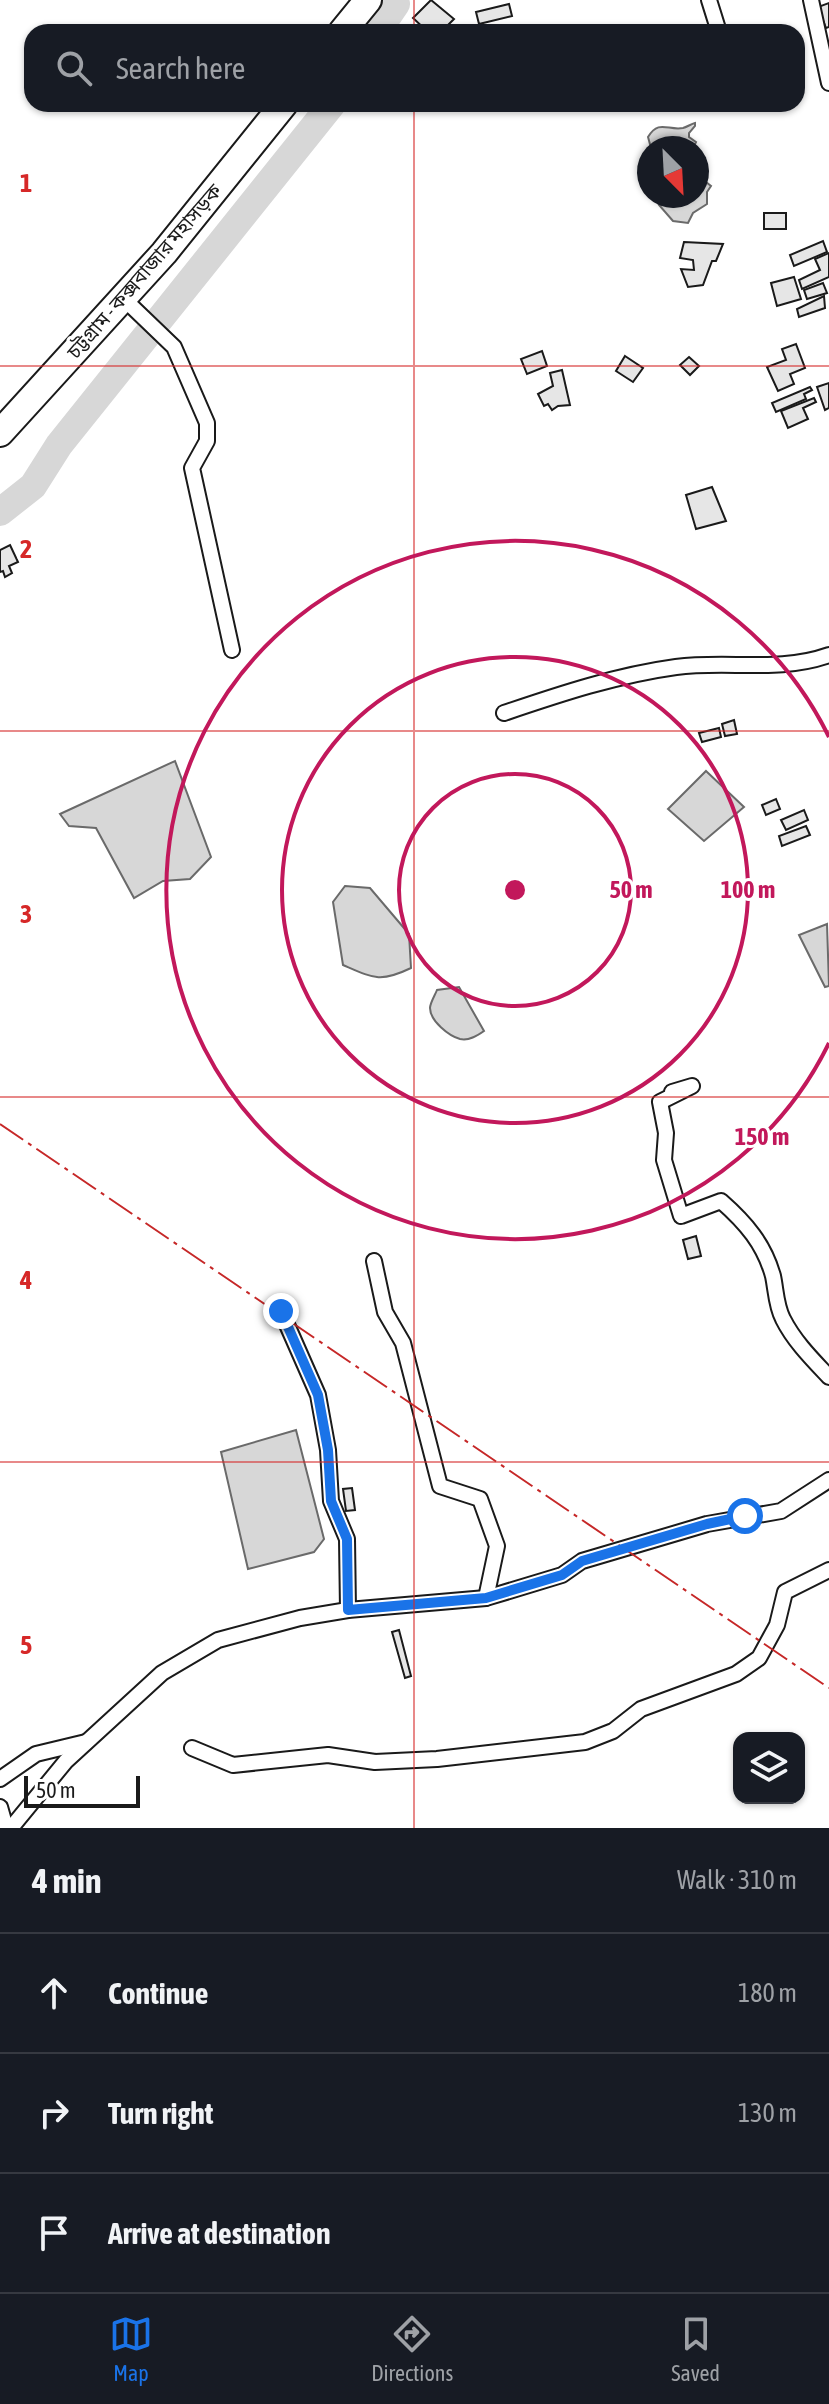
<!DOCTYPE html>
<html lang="en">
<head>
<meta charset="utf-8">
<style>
	:root { --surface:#171b24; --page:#20242c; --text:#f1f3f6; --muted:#9ea1a6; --line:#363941; --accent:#1a73e8 }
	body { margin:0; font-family:"Asap Condensed","Noto Sans Bengali",sans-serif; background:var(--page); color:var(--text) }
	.controls { position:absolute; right:24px; bottom:24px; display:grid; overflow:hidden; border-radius:16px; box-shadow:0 2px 6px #0004 }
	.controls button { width:72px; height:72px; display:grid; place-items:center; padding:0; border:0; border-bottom:2px solid var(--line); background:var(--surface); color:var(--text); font:40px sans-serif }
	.compass { position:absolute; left:637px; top:136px; width:72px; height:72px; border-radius:50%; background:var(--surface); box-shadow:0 2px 6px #0004; rotate:156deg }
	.scale { position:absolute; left:24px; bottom:20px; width:116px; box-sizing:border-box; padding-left:8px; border:4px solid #1a1a1a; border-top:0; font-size:22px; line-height:28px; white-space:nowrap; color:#1a1a1a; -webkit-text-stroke:6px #fff; paint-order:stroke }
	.stop { position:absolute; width:24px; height:24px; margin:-18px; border:6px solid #1a73e8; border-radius:50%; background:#fff }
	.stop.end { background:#1a73e8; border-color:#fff; box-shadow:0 2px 8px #0008 }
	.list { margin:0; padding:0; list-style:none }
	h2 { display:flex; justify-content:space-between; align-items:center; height:104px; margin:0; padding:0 32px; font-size:34px }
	h2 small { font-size:26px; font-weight:400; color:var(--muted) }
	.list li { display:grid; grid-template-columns:52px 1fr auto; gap:24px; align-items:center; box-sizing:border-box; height:120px; padding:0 32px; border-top:2px solid var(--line) }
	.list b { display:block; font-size:30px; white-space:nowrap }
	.list em { font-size:26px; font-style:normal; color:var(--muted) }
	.icon { flex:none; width:44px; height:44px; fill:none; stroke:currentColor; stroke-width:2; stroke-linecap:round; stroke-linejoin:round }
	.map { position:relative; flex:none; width:829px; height:1828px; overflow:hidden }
	.search { position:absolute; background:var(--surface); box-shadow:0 2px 6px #0004; left:24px; right:24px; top:24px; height:88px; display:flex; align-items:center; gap:20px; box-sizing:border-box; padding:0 28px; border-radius:24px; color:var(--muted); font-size:30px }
	.sheet { height:464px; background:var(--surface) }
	nav { display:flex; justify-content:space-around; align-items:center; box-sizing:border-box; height:112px; border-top:2px solid var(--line); background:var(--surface); font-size:22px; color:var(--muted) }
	nav a { display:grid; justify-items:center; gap:4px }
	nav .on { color:var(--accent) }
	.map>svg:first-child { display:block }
</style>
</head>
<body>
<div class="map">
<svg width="829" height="1828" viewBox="0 0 829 1828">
	<rect width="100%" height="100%" fill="#fff"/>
	<!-- water -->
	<g fill="#d7d7d7" stroke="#6a6a6a" stroke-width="2">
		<path d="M 695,123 L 695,126 L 689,133 L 689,137 L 696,142 L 693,148 L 651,148 L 648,137 C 659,119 668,131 683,128 C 687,127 691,124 695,123 Z"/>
		<polygon points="697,173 706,177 706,182 711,186 707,192 707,204 693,213 688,223 673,221 659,205 655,196 697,196"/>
		<polygon points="175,761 211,857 190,879 163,881 134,898 96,828 69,826 60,814"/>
		<polygon points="706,771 744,807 704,841 668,809"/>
		<path d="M 345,886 L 370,888 L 409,934 L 411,968 C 380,983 373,978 343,965 L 333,902 Z"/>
		<polygon points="827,924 829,986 825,987 799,935"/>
		<path d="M 459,987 L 484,1031 C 477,1036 469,1041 460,1039 C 449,1036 430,1021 430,1008 C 430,1003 435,995 437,990 Z"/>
		<polygon points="296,1430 324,1539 314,1552 248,1569 221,1452"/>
	</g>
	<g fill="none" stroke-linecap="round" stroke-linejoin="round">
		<!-- river -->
		<g stroke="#d7d7d7" stroke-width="28">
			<polyline points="377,32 396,4"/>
			<polyline points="0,512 33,486 59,445 332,104"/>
		</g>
	</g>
	<!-- building -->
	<g fill="#e6e6e6" stroke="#1a1a1a" stroke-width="2">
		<polygon points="431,0 454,19 441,32 428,32 413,18"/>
		<polygon points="829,3 829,27 826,28 818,7"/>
		<polygon points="509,4 512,16 479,24 476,12"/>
		<rect x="764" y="213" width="22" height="16"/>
		<polygon points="823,241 827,252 794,266 790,255"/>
		<polygon points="684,242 723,244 716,261 712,261 703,285 688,287 681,269 694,270 693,260 680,258"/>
		<polygon points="829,253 829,277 802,289 799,280 820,270 815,259"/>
		<polygon points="794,277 801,299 777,306 771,283"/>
		<polygon points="823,283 827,293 807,299 804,290"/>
		<polygon points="824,296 825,308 799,317 797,309"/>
		<polygon points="796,344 805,368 790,374 794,384 778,391 767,367 786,360 782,349"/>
		<polygon points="542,351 547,366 527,374 521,359"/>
		<polygon points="625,356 643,368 633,382 616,371"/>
		<polygon points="689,357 699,366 690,375 680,365"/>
		<polygon points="562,370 570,405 558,406 552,410 548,404 544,406 538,394 553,386 550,373"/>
		<polygon points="829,383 829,408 825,410 817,387"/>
		<polygon points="810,387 812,390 804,394 806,399 776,412 772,403"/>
		<polygon points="814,398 816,402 803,408 808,419 788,428 781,411"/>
		<polygon points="712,487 726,521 696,529 686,495"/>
		<polygon points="10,545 18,562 9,566 12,573 5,577 3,571 0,572 0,550"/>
		<polygon points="734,720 737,734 725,736 722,724"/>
		<polygon points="719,728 721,737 702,742 699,733"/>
		<polygon points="776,799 780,809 766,815 762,805"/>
		<polygon points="804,810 808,820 786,830 781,820"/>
		<polygon points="806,826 810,835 782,846 779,836"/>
		<polygon points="696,1236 701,1256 688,1259 683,1240"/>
		<polygon points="352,1488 355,1510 346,1511 343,1489"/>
		<polygon points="399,1630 411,1676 405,1678 392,1632"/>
	</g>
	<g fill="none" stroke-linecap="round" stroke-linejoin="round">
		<defs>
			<g id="street">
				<polyline points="709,0 719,32"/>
				<polyline points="811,0 829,83"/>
				<polyline points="123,298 174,347 207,423 207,441 192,468 232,650"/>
				<path d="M 504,713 C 560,694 617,675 676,667 C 728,660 778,673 829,655"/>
				<path d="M 672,1092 L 692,1086 L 660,1102 L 666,1133 L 664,1160 L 681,1216 L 721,1201 C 746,1223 764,1244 773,1276 C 776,1290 776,1306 783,1319 C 794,1341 812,1359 829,1377"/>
				<polyline points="374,1261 385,1312 403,1343 440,1486 480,1499 497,1546 486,1598"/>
				<polyline points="281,1311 318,1395 328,1450 331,1501 347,1539 348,1610"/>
				<polyline points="192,1748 233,1765 328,1755 375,1762 437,1759 585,1742 613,1731 641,1709 736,1674 759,1658 777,1625 785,1592 829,1570"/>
				<polyline points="0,1779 36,1754 86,1742"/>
				<polyline points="0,1807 6,1828"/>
				<polyline points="11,1828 66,1761 162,1673 218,1640 300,1618 348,1610 486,1598 562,1575 582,1561 707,1524 781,1511 829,1480"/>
			</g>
			<g id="highway">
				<polyline points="342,32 368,0"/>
				<polyline points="0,433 164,253 284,104"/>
			</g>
		</defs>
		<!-- street casing -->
		<use href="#street" stroke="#1a1a1a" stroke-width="18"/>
		<!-- highway casing -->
		<use href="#highway" stroke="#1a1a1a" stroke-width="30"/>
		<!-- street -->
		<use href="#street" stroke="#fff" stroke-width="14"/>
		<!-- highway -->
		<use href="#highway" stroke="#fff" stroke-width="26"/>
		<!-- power -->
		<polyline stroke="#c62828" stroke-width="2" stroke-dasharray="28 6 4 6" stroke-linecap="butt" points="0,1124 829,1688"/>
	</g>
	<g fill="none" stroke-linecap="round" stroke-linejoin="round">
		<!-- route -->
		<polyline stroke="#1a73e8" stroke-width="10" points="281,1311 318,1395 328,1450 331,1501 347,1539 348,1610 486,1598 562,1575 582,1561 707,1524 745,1516"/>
	</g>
	<!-- grid -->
	<path fill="none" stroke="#d62828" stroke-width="2" stroke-opacity="0.55" d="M 414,0 L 414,32M 414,104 L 414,1828M 0,366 L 829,366M 0,731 L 829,731M 0,1097 L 829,1097M 0,1462 L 829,1462"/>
	<!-- distance rings -->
	<g fill="none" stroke="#c2185b" stroke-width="4">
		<circle cx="515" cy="890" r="116"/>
		<circle cx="515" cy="890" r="233"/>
		<path d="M829 1043A349 349 0 1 1 829 737"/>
	</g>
	<g text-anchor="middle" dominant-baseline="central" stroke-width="6" stroke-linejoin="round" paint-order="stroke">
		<!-- street labels -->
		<g font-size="20" fill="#1a1a1a" stroke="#fff">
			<text transform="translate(144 271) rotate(-49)">চট্টগ্রাম - কক্সবাজার মহাসড়ক</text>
		</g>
	</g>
	<g font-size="26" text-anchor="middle" font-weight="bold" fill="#d62828" stroke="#fff" stroke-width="6" stroke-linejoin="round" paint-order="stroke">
		<text x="26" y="192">1</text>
		<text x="26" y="558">2</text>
		<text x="26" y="923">3</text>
		<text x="26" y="1289">4</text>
		<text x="26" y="1654">5</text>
	</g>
	<circle cx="515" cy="890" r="12" fill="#c2185b" stroke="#fff" stroke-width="4"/>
	<g font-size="24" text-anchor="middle" font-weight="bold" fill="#c2185b" stroke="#fff" stroke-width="6" stroke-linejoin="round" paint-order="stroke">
		<text x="631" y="898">50 m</text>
		<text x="748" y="898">100 m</text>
		<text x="762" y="1145">150 m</text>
	</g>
</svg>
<div class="controls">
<button><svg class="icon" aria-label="layers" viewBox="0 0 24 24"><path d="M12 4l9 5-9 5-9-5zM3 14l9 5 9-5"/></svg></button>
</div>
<svg class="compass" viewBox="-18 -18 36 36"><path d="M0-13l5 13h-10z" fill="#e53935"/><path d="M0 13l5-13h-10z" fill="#9ea1a6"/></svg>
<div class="scale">50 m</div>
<div class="stop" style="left:745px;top:1516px"></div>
<div class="stop end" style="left:281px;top:1311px"></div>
<div class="search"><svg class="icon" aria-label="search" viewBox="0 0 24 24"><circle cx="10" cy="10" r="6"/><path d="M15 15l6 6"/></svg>Search here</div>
</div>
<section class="sheet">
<h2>4 min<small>Walk · 310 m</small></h2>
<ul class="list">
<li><svg class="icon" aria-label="ahead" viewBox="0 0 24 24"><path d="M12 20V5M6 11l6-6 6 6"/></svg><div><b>Continue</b></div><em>180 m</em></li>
<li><svg class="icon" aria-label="right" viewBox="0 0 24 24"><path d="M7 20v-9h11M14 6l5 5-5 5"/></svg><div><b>Turn right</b></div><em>130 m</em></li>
<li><svg class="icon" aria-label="arrive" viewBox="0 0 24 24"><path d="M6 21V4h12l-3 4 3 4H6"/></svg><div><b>Arrive at destination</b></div></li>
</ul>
</section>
<nav>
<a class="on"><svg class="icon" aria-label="map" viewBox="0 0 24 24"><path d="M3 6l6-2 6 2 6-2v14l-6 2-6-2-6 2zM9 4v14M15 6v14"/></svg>Map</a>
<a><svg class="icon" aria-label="directions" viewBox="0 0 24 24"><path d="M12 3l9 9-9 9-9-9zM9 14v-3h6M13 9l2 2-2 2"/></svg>Directions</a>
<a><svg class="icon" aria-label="saved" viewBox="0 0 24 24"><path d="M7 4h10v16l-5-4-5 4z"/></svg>Saved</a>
</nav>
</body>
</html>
